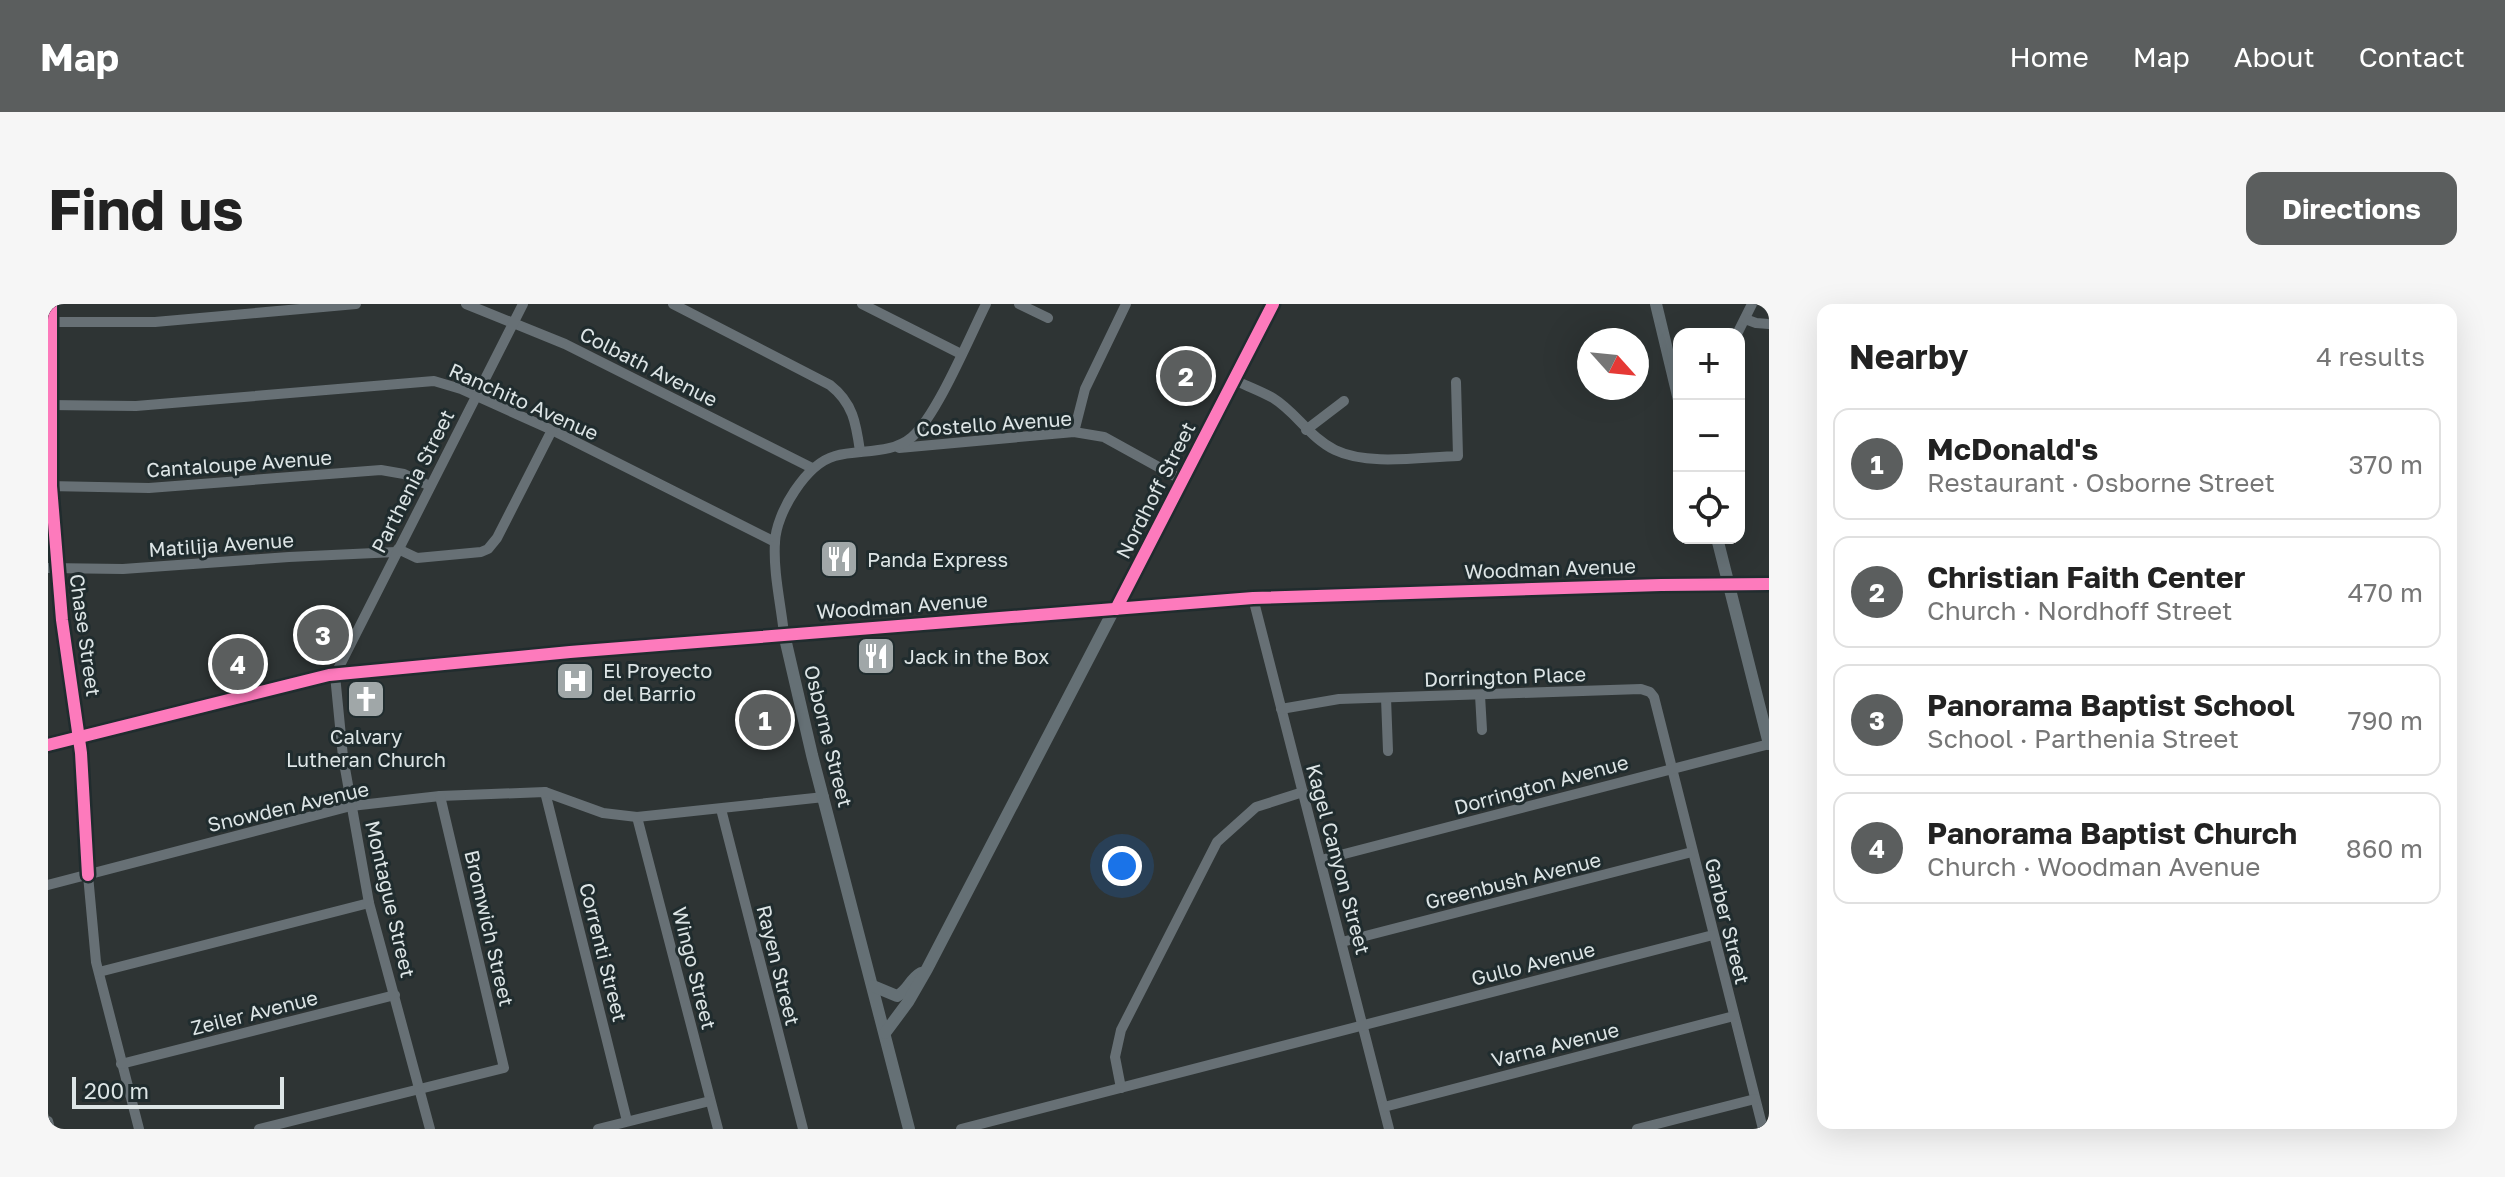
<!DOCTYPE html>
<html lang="en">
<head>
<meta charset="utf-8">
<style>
	:root { --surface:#fff; --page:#f6f6f6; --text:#222; --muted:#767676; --line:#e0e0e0; --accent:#5b5e5e }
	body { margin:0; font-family:"Golos Text",sans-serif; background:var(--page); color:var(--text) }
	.controls { position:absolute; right:24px; top:24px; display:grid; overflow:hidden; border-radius:16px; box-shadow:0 8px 32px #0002 }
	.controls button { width:72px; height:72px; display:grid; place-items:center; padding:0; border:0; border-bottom:2px solid var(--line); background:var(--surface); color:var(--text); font:40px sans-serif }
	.compass { position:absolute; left:1529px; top:24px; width:72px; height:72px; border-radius:50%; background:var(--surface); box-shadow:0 8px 32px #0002; rotate:117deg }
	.scale { position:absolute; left:24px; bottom:20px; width:212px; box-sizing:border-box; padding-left:8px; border:4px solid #dde5e6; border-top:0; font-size:22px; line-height:28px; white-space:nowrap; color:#dde5e6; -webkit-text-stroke:6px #202c2e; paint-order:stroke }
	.you { position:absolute; left:1074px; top:562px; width:28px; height:28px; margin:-20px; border:6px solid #fff; border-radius:50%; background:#1a73e8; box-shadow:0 0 0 12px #1a73e833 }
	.badge { display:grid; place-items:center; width:52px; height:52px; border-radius:50%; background:var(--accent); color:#fff; font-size:26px; font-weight:700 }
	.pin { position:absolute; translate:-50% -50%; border:4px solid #fff; box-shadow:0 2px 8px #0006 }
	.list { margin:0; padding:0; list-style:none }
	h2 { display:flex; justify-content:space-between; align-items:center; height:104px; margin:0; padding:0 32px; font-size:34px }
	h2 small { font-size:26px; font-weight:400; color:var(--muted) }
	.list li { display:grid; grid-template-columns:52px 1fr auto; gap:24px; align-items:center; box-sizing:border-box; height:112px; margin:0 16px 16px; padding:0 16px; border:2px solid var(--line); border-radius:16px }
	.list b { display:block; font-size:30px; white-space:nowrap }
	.list p { margin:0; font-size:26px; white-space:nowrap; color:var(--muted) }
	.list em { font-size:26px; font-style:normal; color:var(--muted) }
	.icon { flex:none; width:44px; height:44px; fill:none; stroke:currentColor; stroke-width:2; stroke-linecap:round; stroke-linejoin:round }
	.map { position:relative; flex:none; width:1721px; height:825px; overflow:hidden; border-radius:16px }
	header { display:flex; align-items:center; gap:48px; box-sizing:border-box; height:112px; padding:0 40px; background:var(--accent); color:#fff }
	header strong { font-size:38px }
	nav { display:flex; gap:44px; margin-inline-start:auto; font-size:28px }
	.intro { display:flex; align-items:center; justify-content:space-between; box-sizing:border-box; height:192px; padding:0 48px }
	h1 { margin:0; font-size:56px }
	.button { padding:20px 36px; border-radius:16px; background:var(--accent); color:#fff; font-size:28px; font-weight:700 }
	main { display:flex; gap:48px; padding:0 48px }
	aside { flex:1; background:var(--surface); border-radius:16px; box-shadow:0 8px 32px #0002 }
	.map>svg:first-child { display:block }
</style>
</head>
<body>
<header>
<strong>Map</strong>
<nav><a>Home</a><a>Map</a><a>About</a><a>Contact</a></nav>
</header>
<div class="intro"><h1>Find us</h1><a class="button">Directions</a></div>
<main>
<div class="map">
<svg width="1721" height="825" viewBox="0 0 1721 825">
	<rect width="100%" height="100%" fill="#2e3434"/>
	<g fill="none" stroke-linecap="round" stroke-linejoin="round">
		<!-- minor -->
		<g stroke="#677075" stroke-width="10">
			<polyline points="3,0 1,101 9,265 33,449 40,571 48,658 91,825"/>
			<polyline points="418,0 517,40 764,164"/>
			<path d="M 625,0 L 782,81 C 805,99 808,119 812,147"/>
			<polyline points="814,0 913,50"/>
			<polyline points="971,0 1000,14"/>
			<polyline points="1697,15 1708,19 1721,20"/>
			<polyline points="0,18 107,18 308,0"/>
			<polyline points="1689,30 1704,0"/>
			<path d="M 1186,76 C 1199,82 1213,87 1225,94 C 1248,108 1262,134 1287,146 C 1320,162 1373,153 1410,152 L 1408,78"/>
			<polyline points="0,101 88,102 386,77 413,85 504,126 727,238"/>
			<polyline points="1258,126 1296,97"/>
			<polyline points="1026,128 1037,85 1078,0"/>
			<polyline points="851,144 1026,128 1056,133 1134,176"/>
			<polyline points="0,182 101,184 333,166 356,170 382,182"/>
			<polyline points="350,245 369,254 433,248 440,245 449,234 504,126"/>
			<polyline points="0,264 75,265 241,253 348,248"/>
			<polyline points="1205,294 1341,825"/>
			<path d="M 736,330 C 733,301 725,268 727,238 C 728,209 758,160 787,152 C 812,145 843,151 864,133 C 889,111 921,34 938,0"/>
			<polyline points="1432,391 1434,426"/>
			<polyline points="1338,394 1340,447"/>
			<polyline points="1233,405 1291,395 1593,385 1602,388 1606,393 1715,825"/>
			<polyline points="497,488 579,817"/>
			<polyline points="673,505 755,825"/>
			<polyline points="589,513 670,825"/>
			<polyline points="1273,556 1721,440"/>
			<polyline points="0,581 303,502 392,492 497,488 555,509 589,513 776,493"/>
			<polyline points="1294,638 1644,548"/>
			<polyline points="51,668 321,599"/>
			<polyline points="73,760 347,691"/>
			<polyline points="1073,784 1067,753 1073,726 1169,538 1208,503 1255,488"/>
			<polyline points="1336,803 1686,712"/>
			<polyline points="0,817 2,825"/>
			<polyline points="211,825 456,764 392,492"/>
			<polyline points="382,825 321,599 295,453 287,371 475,0"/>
			<polyline points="550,825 662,797"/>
			<polyline points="913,825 1665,631"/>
			<polyline points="1589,825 1707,795"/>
		</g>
		<!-- major -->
		<g stroke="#657075" stroke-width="12">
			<polyline points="1608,0 1631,96"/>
			<polyline points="1669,234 1721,440"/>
			<polyline points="736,330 764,451 861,825"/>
			<polyline points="0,441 281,371 522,348 1205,294 1613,281 1721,280"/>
			<path d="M 825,682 L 849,692 C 860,687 862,675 873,669"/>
			<polyline points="837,729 860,698 879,665 1225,0"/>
		</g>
		<defs>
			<g id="cycleway">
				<polyline points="3,0 3,182 14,316 33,449 40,571"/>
				<polyline points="1068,305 1225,0"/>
				<polyline points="0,441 281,371 522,348 1205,294 1613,281 1721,280"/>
			</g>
		</defs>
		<!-- cycleway casing -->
		<use href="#cycleway" stroke="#202c2e" stroke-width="17"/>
		<!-- cycleway -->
		<use href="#cycleway" stroke="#fd7abc" stroke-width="12"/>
	</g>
	<!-- icons -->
	<defs>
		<symbol id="restaurant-square" viewBox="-11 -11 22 22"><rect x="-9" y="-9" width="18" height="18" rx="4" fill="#a0a7a8" stroke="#202c2e"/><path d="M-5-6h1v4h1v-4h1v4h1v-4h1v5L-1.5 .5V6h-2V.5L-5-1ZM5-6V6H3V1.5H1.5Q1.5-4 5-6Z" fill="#fff"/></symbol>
		<symbol id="hospital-square" viewBox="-11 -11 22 22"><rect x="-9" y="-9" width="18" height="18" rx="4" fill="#a0a7a8" stroke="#202c2e"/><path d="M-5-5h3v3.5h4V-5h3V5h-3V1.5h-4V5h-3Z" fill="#fff"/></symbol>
		<symbol id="church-square" viewBox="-11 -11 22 22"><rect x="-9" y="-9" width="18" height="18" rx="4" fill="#a0a7a8" stroke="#202c2e"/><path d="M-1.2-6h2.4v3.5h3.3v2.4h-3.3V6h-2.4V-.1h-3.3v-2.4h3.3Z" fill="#fff"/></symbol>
	</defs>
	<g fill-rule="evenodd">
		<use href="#restaurant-square" x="769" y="233" width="44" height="44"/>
		<use href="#restaurant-square" x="806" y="330" width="44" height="44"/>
		<use href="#hospital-square" x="505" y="355" width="44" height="44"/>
		<use href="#church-square" x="296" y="373" width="44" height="44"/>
	</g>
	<g text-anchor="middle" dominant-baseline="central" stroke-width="6" stroke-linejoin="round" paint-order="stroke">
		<!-- street labels -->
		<g font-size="20" fill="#dde5e6" stroke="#202c2e">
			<text transform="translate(601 62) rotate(27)">Colbath Avenue</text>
			<text transform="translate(476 97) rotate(24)">Ranchito Avenue</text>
			<text transform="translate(946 119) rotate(-4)">Costello Avenue</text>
			<text transform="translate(191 159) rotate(-4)">Cantaloupe Avenue</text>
			<text transform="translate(364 177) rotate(-63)">Parthenia Street</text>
			<text transform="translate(1107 186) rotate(-63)">Nordhoff Street</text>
			<text transform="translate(173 240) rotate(-4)">Matilija Avenue</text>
			<text transform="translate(1502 264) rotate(-2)">Woodman Avenue</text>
			<text transform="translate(854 301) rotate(-4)">Woodman Avenue</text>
			<text transform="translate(38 331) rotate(82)">Chase Street</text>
			<text transform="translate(1457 372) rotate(-2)">Dorrington Place</text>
			<text transform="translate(781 432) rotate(76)">Osborne Street</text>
			<text transform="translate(1493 480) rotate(-15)">Dorrington Avenue</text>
			<text transform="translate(240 502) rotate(-13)">Snowden Avenue</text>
			<text transform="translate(1291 555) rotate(75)">Kagel Canyon Street</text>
			<text transform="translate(1465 576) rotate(-14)">Greenbush Avenue</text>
			<text transform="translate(343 595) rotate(77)">Montague Street</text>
			<text transform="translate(1680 617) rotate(76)">Garber Street</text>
			<text transform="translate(442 624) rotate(77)">Bromwich Street</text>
			<text transform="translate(556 648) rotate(76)">Correnti Street</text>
			<text transform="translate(1485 659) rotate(-14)">Gullo Avenue</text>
			<text transform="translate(731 661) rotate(76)">Rayen Street</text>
			<text transform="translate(647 664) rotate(76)">Wingo Street</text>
			<text transform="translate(206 708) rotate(-14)">Zeiler Avenue</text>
			<text transform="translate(1507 740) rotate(-14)">Varna Avenue</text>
		</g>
		<!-- poi labels -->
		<g font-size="20" fill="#dde5e6" stroke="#202c2e" text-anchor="start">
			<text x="819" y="255">Panda Express</text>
			<text x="856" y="352">Jack in the Box</text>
			<text x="555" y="366">El Proyecto<tspan x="555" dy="23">del Barrio</tspan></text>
			<text x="318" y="432" text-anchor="middle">Calvary<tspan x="318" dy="23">Lutheran Church</tspan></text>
		</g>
	</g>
</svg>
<div class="controls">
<button>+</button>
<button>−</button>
<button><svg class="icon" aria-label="locate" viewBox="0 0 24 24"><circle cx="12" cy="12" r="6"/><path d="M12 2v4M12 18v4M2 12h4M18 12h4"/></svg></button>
</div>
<svg class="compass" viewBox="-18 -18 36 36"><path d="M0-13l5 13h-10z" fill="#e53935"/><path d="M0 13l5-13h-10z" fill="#767676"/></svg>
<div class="scale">200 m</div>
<div class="you"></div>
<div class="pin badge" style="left:717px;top:416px">1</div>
<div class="pin badge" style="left:1138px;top:72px">2</div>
<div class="pin badge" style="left:275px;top:331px">3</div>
<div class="pin badge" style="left:190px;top:360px">4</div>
</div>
<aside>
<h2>Nearby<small>4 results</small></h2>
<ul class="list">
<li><span class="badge">1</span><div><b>McDonald's</b><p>Restaurant · Osborne Street</p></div><em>370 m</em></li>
<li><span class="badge">2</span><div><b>Christian Faith Center</b><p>Church · Nordhoff Street</p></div><em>470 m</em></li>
<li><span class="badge">3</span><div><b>Panorama Baptist School</b><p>School · Parthenia Street</p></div><em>790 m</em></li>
<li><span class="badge">4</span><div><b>Panorama Baptist Church</b><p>Church · Woodman Avenue</p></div><em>860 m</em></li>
</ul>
</aside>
</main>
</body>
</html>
